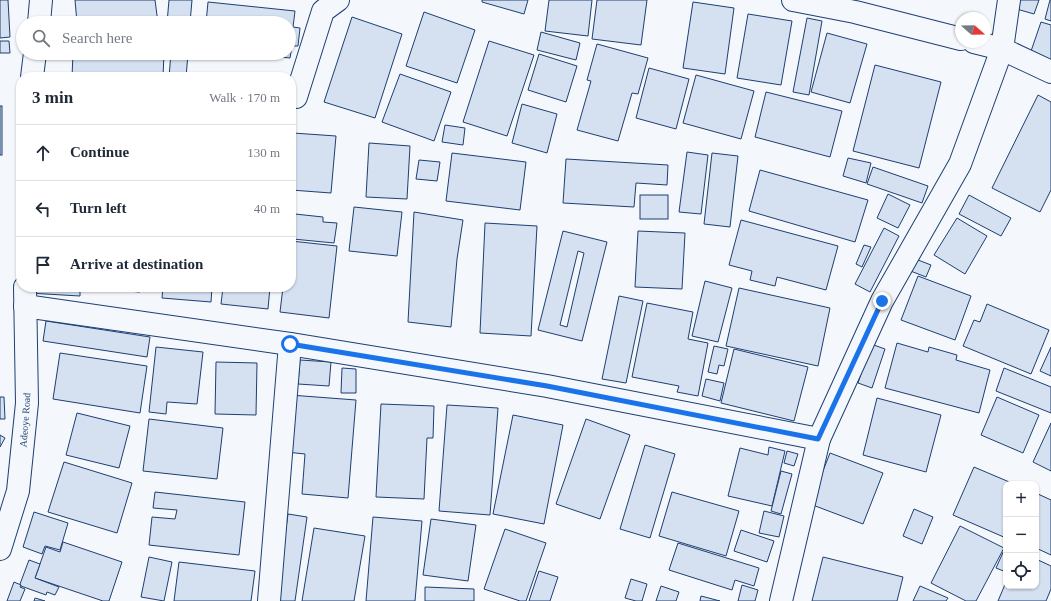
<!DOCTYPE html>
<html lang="en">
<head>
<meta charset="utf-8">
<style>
	:root { --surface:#fff; --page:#f6f6f7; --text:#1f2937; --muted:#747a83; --line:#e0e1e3 }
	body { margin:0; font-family:Georgia,serif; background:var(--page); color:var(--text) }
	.controls { position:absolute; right:12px; bottom:12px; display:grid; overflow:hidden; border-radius:8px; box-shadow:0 1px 3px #0004 }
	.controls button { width:36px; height:36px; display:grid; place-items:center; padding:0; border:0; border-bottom:1px solid var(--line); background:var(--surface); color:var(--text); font:20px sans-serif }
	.compass { position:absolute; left:955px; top:12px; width:36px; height:36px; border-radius:50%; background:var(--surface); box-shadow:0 1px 3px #0004; rotate:110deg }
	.stop { position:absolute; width:12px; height:12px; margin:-9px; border:3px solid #1a73e8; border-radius:50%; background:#fff }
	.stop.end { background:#1a73e8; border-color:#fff; box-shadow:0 1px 4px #0008 }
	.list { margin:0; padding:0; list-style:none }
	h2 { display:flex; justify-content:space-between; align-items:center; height:52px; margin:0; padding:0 16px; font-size:17px }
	h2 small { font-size:13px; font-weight:400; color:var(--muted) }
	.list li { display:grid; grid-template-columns:26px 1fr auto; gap:12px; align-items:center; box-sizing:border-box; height:56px; padding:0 16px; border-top:1px solid var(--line) }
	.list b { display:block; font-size:15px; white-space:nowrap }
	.list em { font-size:13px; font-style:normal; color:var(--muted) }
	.icon { flex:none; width:22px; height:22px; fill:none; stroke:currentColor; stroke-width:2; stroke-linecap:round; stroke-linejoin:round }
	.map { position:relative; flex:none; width:1051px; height:601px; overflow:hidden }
	.search { position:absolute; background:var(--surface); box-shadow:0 1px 3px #0004; left:16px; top:16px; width:280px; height:44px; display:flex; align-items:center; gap:10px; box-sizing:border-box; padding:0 14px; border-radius:22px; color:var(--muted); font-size:15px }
	.panel { position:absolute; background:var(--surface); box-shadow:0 1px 3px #0004; left:16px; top:72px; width:280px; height:220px; border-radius:16px }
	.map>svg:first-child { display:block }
</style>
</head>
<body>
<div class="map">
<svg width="1051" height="601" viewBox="0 0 1051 601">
	<rect width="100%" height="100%" fill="#f4f7fb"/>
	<!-- building -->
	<g fill="#d5e0f0" stroke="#1d3f73" fill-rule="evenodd">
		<polygon points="0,0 8,0 10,37 0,38"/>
		<polygon points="75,0 155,0 158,23 77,23"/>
		<polygon points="169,0 192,0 190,23 167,23"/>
		<polygon points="482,0 528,0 524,14 482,2"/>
		<polygon points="549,0 592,0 588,36 545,31"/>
		<polygon points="597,0 647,0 641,45 592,39"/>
		<polygon points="1016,0 1039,0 1034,14 1013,8"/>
		<polygon points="1050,0 1051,0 1051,21 1045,19"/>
		<polygon points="208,2 295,11 293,27 300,28 298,46 292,46 290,58 240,53 289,53 289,23 206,23"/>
		<polygon points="693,2 734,8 725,74 683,68"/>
		<polygon points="424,12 475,30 457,83 406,66"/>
		<polygon points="748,14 792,21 781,85 737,78"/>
		<polygon points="352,17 402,34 375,118 324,102"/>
		<polygon points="807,18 822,21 809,95 793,92"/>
		<polygon points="1041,22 1051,25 1051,65 1029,57"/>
		<polygon points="541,32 580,43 576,60 537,50"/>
		<polygon points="827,33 867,44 850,103 811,92"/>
		<polygon points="0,41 9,41 10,53 0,53"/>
		<polygon points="489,41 534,55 507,136 463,122"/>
		<polygon points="597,44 648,58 638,94 632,93 618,141 577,130 591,81 587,80"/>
		<polygon points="73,53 164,53 163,77 72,77"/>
		<polygon points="171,53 188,54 186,77 169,77"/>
		<polygon points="539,54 577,66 566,102 528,90"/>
		<polygon points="875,65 941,82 919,168 853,151"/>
		<polygon points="649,68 689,79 676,129 636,118"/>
		<polygon points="208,73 258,77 208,77"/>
		<polygon points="400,74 451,92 434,141 382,122"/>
		<polygon points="696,75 754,91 741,139 683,123"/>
		<polygon points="766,92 842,111 830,157 755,137"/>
		<polygon points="1038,95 1051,102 1051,190 1040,212 992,188"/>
		<polygon points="522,104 557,114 547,153 512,143"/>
		<rect x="0" y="106" width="2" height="49"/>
		<polygon points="445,125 465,128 463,145 442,142"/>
		<polygon points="293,133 336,136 331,193 291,190"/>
		<polygon points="369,143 410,146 407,199 366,197"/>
		<polygon points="687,152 708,155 701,214 679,212"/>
		<polygon points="452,153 526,162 520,210 446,201"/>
		<polygon points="712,153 738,156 730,227 704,224"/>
		<polygon points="848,158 871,163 866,183 843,176"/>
		<polygon points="566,159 668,165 667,185 636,183 634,207 563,203"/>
		<polygon points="419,160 440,162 437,181 416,179"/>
		<polygon points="873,167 928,186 922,203 867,184"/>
		<polygon points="760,170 868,200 855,242 749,211"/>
		<polygon points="888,194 910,205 898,228 877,218"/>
		<rect x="640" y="195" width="28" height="24"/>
		<polygon points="969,195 1011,218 1001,236 959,214"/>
		<polygon points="354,207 402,212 397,256 349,251"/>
		<polygon points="414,212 463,220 457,259 451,327 408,322"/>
		<polygon points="295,214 323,217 323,222 337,223 334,243 293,239"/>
		<polygon points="957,218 987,236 965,274 934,255"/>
		<polygon points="741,220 838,246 826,290 777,277 775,286 750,280 752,271 729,265"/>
		<polygon points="485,223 537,226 531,336 480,333"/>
		<polygon points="884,228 899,236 870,292 855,284"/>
		<path d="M 563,231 L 607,242 L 582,341 L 538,330 ZM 578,251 L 584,253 L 567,327 L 560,325 Z"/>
		<polygon points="638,231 685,233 682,289 635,287"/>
		<polygon points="291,241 337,246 329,318 280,312 283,287 291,287"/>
		<polygon points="864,245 871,247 862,267 856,264"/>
		<polygon points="913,258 931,265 926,277 908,270"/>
		<polygon points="918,276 971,296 955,340 901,320"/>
		<polygon points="705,281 732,288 718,342 692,336"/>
		<polygon points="28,287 80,287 80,296 28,293"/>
		<polygon points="89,287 141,287 140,292 89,288"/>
		<polygon points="163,287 212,287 211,302 162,298"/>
		<polygon points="223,287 270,287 268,309 221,304"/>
		<polygon points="739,288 830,308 818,366 726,346"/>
		<polygon points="619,296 643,301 626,383 602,379"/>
		<polygon points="647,303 693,312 688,339 708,343 698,396 677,392 679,386 632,377"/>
		<polygon points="987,304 1049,330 1031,374 963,346 974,320 980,322"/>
		<polygon points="46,321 150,337 147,357 43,341"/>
		<polygon points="897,343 928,352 929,347 957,355 956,360 990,370 979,413 885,388"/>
		<polygon points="871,344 885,349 872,388 858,383"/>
		<polygon points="714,346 728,349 724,366 719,365 717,374 708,372"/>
		<polygon points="156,347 203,352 197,404 167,402 166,414 149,412"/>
		<polygon points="1051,347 1051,376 1040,371"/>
		<polygon points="734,349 808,367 794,421 721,403"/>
		<polygon points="60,353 147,366 140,413 53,399"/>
		<polygon points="300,360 331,362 329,386 298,384"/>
		<polygon points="216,362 257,363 256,415 215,414"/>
		<polygon points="342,368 356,369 356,393 341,393"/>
		<polygon points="1004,368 1051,387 1051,413 996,391"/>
		<polygon points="706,379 724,383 720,401 702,396"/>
		<polygon points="290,395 356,400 348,498 302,494 305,454 286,452"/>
		<polygon points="0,397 4,397 5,419 0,419"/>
		<polygon points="997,397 1039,415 1023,453 981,435"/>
		<polygon points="877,398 941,415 926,472 863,455"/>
		<polygon points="381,404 434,406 433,438 427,438 424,499 376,497"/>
		<polygon points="447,405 498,408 490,515 439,511"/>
		<polygon points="77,413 130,426 119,468 66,455"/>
		<polygon points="513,415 563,425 544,524 493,514"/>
		<polygon points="149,419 223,428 217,479 143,471"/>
		<polygon points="586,419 630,435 600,519 556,504"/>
		<polygon points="1051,423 1051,471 1033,462"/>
		<polygon points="0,435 5,438 0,447"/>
		<polygon points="645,445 675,454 650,538 620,529"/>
		<polygon points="769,447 785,451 772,506 728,496 740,448 768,455"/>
		<polygon points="787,451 798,454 794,466 784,463"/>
		<polygon points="830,453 883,473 863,524 810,504"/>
		<polygon points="64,462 132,483 117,533 48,512"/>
		<polygon points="974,467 1014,484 1006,484 1006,538 953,515"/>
		<polygon points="781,471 792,474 781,514 771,511"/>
		<polygon points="155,492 245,502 239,555 149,545 152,517 175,519 177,510 153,508"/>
		<polygon points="672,492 739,511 726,556 659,536"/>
		<polygon points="1038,494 1051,500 1051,555 1036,548 1036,499"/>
		<polygon points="914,509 933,517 922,544 903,536"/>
		<polygon points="764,511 784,516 779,537 759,533"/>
		<polygon points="34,512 68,523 60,550 45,546 42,554 23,547"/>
		<polygon points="288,514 307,517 295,601 276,601"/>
		<polygon points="373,517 422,521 415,601 366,601"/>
		<polygon points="431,519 476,525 468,581 423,575"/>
		<polygon points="960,526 1004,548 976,601 966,601 931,583"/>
		<polygon points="314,528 365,536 354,601 302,601"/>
		<polygon points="505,529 546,543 526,601 520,601 484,589"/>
		<polygon points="741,530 774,541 767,562 734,551"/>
		<polygon points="63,542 122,562 109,601 103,601 35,578 46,547 60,552"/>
		<polygon points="678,543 759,568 754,586 735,580 732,590 669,570"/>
		<polygon points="1005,548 1006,548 1006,572 996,568"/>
		<polygon points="149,557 172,562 164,601 141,597"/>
		<polygon points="823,557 903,577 897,601 812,601"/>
		<polygon points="1036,559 1051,566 1051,589 1046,601 998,601 1006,582 1006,586 1036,586"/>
		<polygon points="29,560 40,564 35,578 59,587 55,595 47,592 46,595 21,586 20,584"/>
		<polygon points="179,562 255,571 251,601 174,601"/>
		<polygon points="539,571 558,577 550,601 529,601"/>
		<polygon points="631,579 647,584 642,601 636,601 625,598"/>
		<polygon points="14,582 21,585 20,587 25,589 20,601 7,601"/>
		<polygon points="742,585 758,590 755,601 738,601"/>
		<polygon points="661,586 679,592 676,601 656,601"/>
		<polygon points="920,586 948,598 946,601 913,601"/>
		<polygon points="425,587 474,589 474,601 425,601"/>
		<polygon points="701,596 720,601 700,601"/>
		<polygon points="35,598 45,601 34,601"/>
	</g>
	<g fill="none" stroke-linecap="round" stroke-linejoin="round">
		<defs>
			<g id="minor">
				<polyline points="793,0 855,12 961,39"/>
				<polyline points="974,42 1002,49 1051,72"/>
				<polyline points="296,97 323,11 338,0"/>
				<polyline points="25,306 290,344 547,386 819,439"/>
				<polyline points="269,601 290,344"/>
				<polyline points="781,601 819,439 882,301 960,164 1002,49 1009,0"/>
			</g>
			<g id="tertiary">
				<polyline points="39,23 41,0"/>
				<polyline points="32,77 35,53"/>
				<polyline points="0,549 18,491 27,403 25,287"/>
			</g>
		</defs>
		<!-- minor casing -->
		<use href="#minor" stroke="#1d3f73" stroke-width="24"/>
		<!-- tertiary casing -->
		<use href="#tertiary" stroke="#1d3f73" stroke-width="24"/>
		<!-- minor -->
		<use href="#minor" stroke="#f4f7fb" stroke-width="22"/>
		<!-- tertiary -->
		<use href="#tertiary" stroke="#f4f7fb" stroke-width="22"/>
	</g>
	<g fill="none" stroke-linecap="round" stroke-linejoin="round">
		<!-- route -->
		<polyline stroke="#1a73e8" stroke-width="5" points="290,344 547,386 818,439 882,301"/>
	</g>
	<g text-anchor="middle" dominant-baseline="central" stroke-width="3" stroke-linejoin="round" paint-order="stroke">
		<!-- street labels -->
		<g font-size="10" fill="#1d3f73" stroke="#f4f7fb">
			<text transform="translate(25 420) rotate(-86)">Adeoye Road</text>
		</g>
	</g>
</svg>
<div class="controls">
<button>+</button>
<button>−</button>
<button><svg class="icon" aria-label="locate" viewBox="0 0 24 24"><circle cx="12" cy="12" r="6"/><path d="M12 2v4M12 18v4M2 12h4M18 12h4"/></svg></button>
</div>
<svg class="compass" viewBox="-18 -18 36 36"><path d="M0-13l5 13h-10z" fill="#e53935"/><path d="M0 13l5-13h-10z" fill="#747a83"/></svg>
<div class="stop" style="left:290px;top:344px"></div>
<div class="stop end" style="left:882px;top:301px"></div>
<div class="search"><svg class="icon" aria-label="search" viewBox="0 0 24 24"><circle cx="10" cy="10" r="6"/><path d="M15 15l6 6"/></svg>Search here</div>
<section class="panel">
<h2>3 min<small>Walk · 170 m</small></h2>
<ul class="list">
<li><svg class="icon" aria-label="ahead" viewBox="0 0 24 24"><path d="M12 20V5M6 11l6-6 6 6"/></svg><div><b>Continue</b></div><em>130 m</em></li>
<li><svg class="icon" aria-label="left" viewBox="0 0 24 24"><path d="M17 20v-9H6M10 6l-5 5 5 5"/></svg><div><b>Turn left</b></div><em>40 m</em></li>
<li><svg class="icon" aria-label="arrive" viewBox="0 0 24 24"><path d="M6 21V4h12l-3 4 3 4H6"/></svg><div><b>Arrive at destination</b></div></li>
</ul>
</section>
</div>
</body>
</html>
